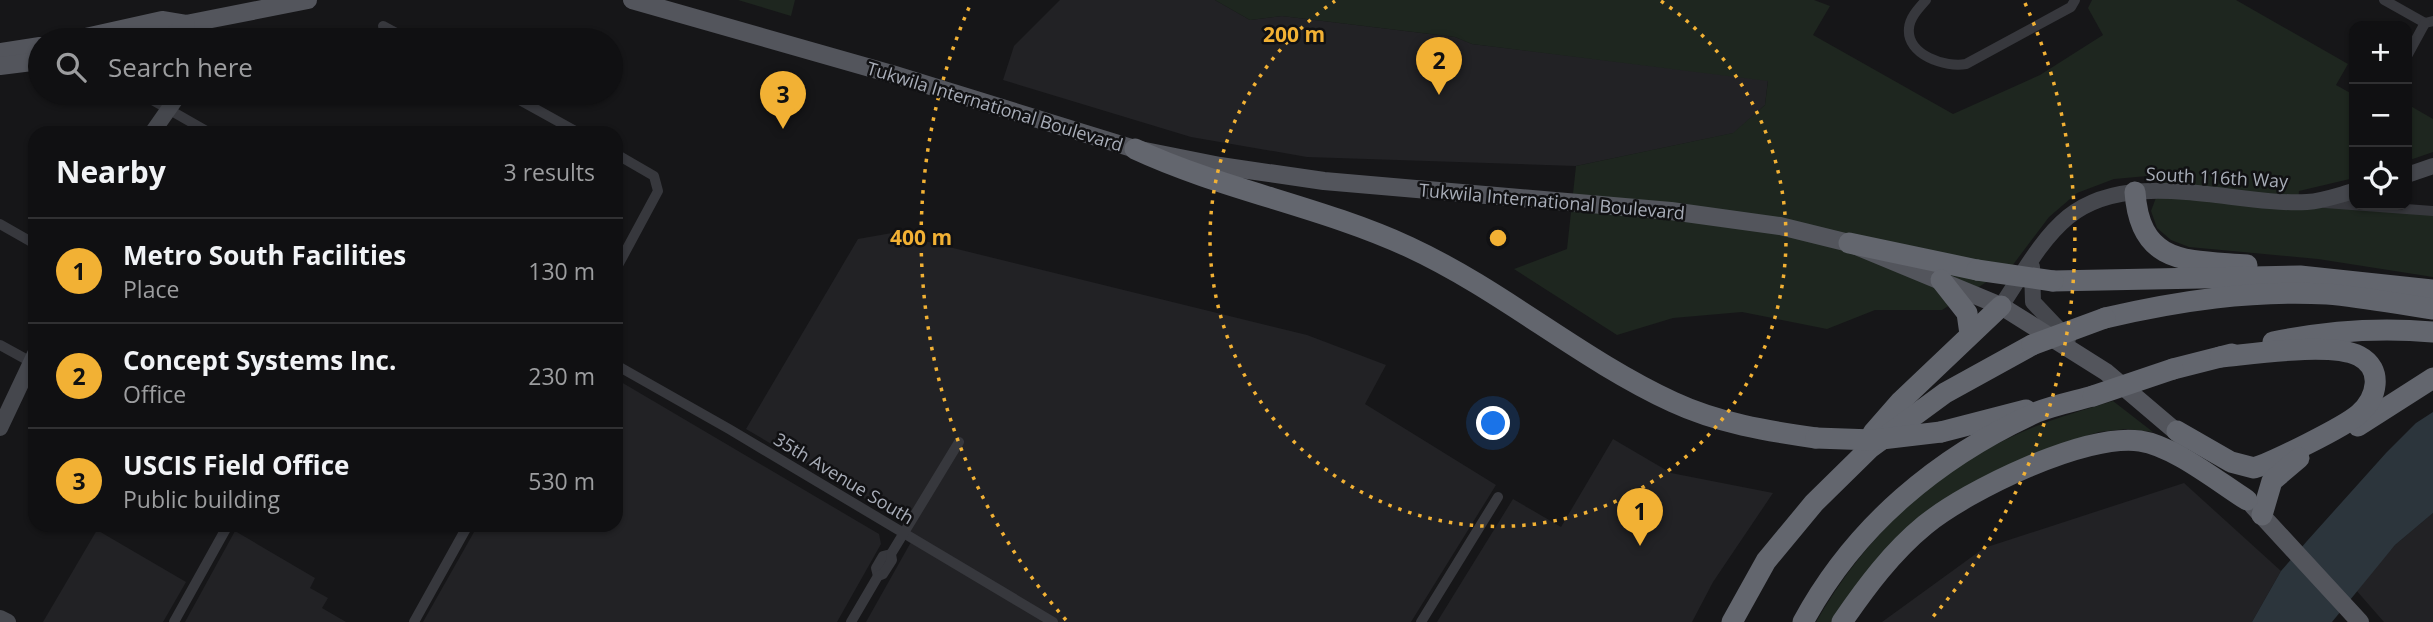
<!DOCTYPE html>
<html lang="en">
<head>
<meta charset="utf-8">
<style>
	:root { --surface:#101012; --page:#1e1e20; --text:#f1f3f6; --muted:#9c9d9f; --line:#303032; --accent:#f2b134 }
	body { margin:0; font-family:"Open Sans",sans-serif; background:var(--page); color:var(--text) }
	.controls { position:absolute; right:21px; top:21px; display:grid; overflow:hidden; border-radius:14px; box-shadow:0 2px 5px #0004 }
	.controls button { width:63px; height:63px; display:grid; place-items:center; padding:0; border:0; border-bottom:2px solid var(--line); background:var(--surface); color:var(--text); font:35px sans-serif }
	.you { position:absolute; left:1494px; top:424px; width:24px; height:24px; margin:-18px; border:5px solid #fff; border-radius:50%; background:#1a73e8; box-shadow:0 0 0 10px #1a73e833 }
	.badge { display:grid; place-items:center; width:46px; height:46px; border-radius:50%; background:var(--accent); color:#111; font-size:23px; font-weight:700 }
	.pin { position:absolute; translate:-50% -58px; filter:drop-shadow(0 2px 4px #0008) }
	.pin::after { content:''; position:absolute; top:37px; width:24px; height:21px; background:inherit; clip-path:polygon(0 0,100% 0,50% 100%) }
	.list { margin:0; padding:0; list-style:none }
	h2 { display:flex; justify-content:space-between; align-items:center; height:91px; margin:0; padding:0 28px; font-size:30px }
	h2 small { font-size:23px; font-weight:400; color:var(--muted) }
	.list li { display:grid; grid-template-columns:46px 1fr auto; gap:21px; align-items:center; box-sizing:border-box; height:105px; padding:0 28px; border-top:2px solid var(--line) }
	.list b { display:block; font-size:26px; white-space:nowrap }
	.list p { margin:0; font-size:23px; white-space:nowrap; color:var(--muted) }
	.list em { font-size:23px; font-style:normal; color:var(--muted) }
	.icon { flex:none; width:38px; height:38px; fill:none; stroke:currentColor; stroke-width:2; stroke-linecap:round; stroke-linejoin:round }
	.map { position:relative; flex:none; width:2433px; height:622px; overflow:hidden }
	.search { position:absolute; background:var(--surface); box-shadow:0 2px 5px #0004; left:28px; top:28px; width:595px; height:77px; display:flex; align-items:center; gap:18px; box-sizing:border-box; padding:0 24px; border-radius:38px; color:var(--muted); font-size:26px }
	.panel { position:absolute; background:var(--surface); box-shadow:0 2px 5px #0004; left:28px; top:126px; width:595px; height:406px; border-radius:21px }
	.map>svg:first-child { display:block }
</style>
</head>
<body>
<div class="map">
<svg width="2433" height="622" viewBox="0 0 2433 622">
	<rect width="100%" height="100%" fill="#161618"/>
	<!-- built -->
	<g fill="#222225">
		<polygon points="1060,0 1215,0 1250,20 1282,16 1455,37 1472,44 1768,80 1765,105 1734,133 1576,166 1307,157 1191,137 1003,80 1014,46"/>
		<polygon points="892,233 1307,335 1386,365 1365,404 1496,485 1411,622 866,622 911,542 901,520 746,429 858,239"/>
		<polygon points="616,379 879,534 881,544 837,622 423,622 478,525 616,525"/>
		<polygon points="1613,439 1671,473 1773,493 1713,582 1692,622 1437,622 1513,499 1561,527"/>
		<polygon points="2184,483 2281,571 2252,622 1882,622 1984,548"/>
		<polygon points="2433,513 2433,622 2384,622 2356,590 2395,545"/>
		<polygon points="97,530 186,582 163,622 43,622"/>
		<polygon points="235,531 315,578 310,588 328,598 322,608 346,622 185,622"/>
	</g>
	<!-- green -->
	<g fill="#1e261f">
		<polygon points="738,0 795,0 791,16"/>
		<polygon points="1215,0 1814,0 1830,6 1813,35 1953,114 2040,75 2103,35 2088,8 2092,0 2236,0 2348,64 2336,85 2354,95 2354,178 2299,191 2298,204 2433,215 2433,277 2318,259 2189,247 2171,240 2157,228 2151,211 2157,195 2158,175 2114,179 2077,193 2049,217 2012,266 1942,310 1875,310 1827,329 1742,312 1673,318 1617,335 1514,269 1567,249 1576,166 1733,133 1765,105 1768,81 1472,44 1455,37 1282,16 1250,20"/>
		<polygon points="2407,104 2433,119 2433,152 2407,161"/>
		<path d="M 2113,401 L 2153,432 L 2126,429 L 2099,432 L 2077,439 L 1974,486 L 1834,622 L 1816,622 C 1860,545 1925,477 2007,439 C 2041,422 2077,412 2113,401 Z"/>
	</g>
	<!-- water -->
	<polygon fill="#2c353c" points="2433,412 2433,513 2395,545 2332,622 2252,622 2281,571 2307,541 2386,453 2416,423"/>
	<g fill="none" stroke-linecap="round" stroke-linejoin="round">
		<!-- street -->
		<g stroke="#37383d" stroke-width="10">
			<path d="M 1926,0 C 1919,8 1910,17 1909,28 C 1906,55 1946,68 1966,64 L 2071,7 L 2075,0"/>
			<polyline points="2384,0 2425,23 2433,21"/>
			<polyline points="383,26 409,40"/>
			<polyline points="2407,56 2425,23"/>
			<polyline points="140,93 210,133"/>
			<polyline points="507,93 579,133"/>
			<polyline points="616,154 654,176 658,191 616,269"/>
			<polyline points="2325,203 2433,211"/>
			<polyline points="0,224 35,244"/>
			<polyline points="0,345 31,362"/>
			<polyline points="616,365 729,429 1053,622"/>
			<polyline points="878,576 876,568 883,556 891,554"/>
			<polyline points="174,622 228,525"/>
			<polyline points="414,622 468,525"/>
			<polyline points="851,622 878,576 883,574 892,560 891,554 959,442"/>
			<polyline points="1421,622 1498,497"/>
		</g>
		<!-- secondary -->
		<g stroke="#45474d" stroke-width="16">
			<polyline points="198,40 199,21"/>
			<polyline points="152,133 180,93"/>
			<polyline points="2407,175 2433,166"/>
			<polyline points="2032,267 2033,302 2068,339"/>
			<path d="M 2001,306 C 2021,277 2040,240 2068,217 C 2131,166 2234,206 2307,202 C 2323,201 2339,195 2354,191"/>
			<polyline points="0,428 35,354"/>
			<polyline points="0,618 8,622"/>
		</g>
		<!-- primary -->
		<g stroke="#53555c" stroke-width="18">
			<polyline points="632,0 895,75 1135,149 1220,166 1324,181 1671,211 1780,226 1849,243 2001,306 2106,372 2186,440"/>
			<polyline points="72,40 162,20 186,24 308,0"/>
			<polyline points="153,40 171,37 186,24"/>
			<polyline points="0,52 40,46"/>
			<polyline points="0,66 40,61"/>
			<polyline points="2253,506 2360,622"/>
		</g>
		<!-- highway -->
		<g stroke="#63666e" stroke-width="21">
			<path d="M 1135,149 C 1223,190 1320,206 1409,247 C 1502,290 1580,359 1673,402 C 1718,423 1767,431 1816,438"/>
			<path d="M 2135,192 C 2140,266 2188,260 2247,265"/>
			<polyline points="1849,243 1977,270"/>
			<polyline points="1941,280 1967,313 1970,334"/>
			<polyline points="2053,281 2300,276 2433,290"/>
			<path d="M 2105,318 C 2178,301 2251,290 2327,294 C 2363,297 2398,304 2433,309"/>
			<path d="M 2273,342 C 2326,331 2379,327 2433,332"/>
			<polyline points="2173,369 2232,354"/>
			<polyline points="2358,426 2433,378"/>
			<path d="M 2177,431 L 2231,462 L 2254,468 C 2273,462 2344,427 2359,414 C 2377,398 2384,369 2359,356 C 2331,342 2253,354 2220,357"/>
			<polyline points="1941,432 2026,410"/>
			<polyline points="1873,433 1901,401 2001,306"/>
			<polyline points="2262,515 2272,481 2299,458"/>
			<polyline points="1732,622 1766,561 1814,503 1870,448 1945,393 2032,345"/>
			<path d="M 1803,622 C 1855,526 1938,457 2037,412 C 2055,405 2075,401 2093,396"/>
			<path d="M 1842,622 C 1866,587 1892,552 1925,525 C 1968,490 2085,433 2140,441 C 2174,446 2217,481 2247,500"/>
		</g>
		<!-- highway-bridge -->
		<g stroke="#63666e" stroke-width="21">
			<polyline points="1977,270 2053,281"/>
			<polyline points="2032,345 2105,318"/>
			<polyline points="2093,396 2173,369"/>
			<polyline points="1816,438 1873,440 1941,432"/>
		</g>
	</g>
	<!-- distance rings -->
	<g fill="none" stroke="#f2b134" stroke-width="3.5" stroke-dasharray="3.5 7">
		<path d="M1661 1A288 288 0 1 1 1335 1"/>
		<path d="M1066 620A577 577 0 0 1 971 3M2025 3A577 577 0 0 1 1930 620"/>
	</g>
	<g text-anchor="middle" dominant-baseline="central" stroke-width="5" stroke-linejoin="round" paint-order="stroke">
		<!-- street labels -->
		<g font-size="18" fill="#a8adb8" stroke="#111113">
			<text transform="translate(995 106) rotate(17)">Tukwila International Boulevard</text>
			<text transform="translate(2217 177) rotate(3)">South 116th Way</text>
			<text transform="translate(1552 201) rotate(5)">Tukwila International Boulevard</text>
			<text transform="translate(844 478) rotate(31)">35th Avenue South</text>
		</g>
	</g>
	<circle cx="1498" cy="238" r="10" fill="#f2b134" stroke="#111113" stroke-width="3.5"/>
	<g font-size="21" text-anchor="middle" font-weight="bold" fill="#f2b134" stroke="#111113" stroke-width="5" stroke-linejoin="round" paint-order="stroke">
		<text x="1294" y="42">200 m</text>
		<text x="921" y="245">400 m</text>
	</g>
</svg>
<div class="controls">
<button>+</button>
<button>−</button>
<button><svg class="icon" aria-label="locate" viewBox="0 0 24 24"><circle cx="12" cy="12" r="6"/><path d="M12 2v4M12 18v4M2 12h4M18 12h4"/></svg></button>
</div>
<div class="you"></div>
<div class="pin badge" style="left:1640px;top:546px">1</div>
<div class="pin badge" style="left:1439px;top:95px">2</div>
<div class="pin badge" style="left:783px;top:129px">3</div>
<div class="search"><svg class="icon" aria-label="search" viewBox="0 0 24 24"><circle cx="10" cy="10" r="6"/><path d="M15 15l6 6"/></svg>Search here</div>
<section class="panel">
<h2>Nearby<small>3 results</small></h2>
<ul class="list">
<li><span class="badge">1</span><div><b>Metro South Facilities</b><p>Place</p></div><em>130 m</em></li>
<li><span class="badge">2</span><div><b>Concept Systems Inc.</b><p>Office</p></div><em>230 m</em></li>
<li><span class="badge">3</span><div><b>USCIS Field Office</b><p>Public building</p></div><em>530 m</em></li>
</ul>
</section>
</div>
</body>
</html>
